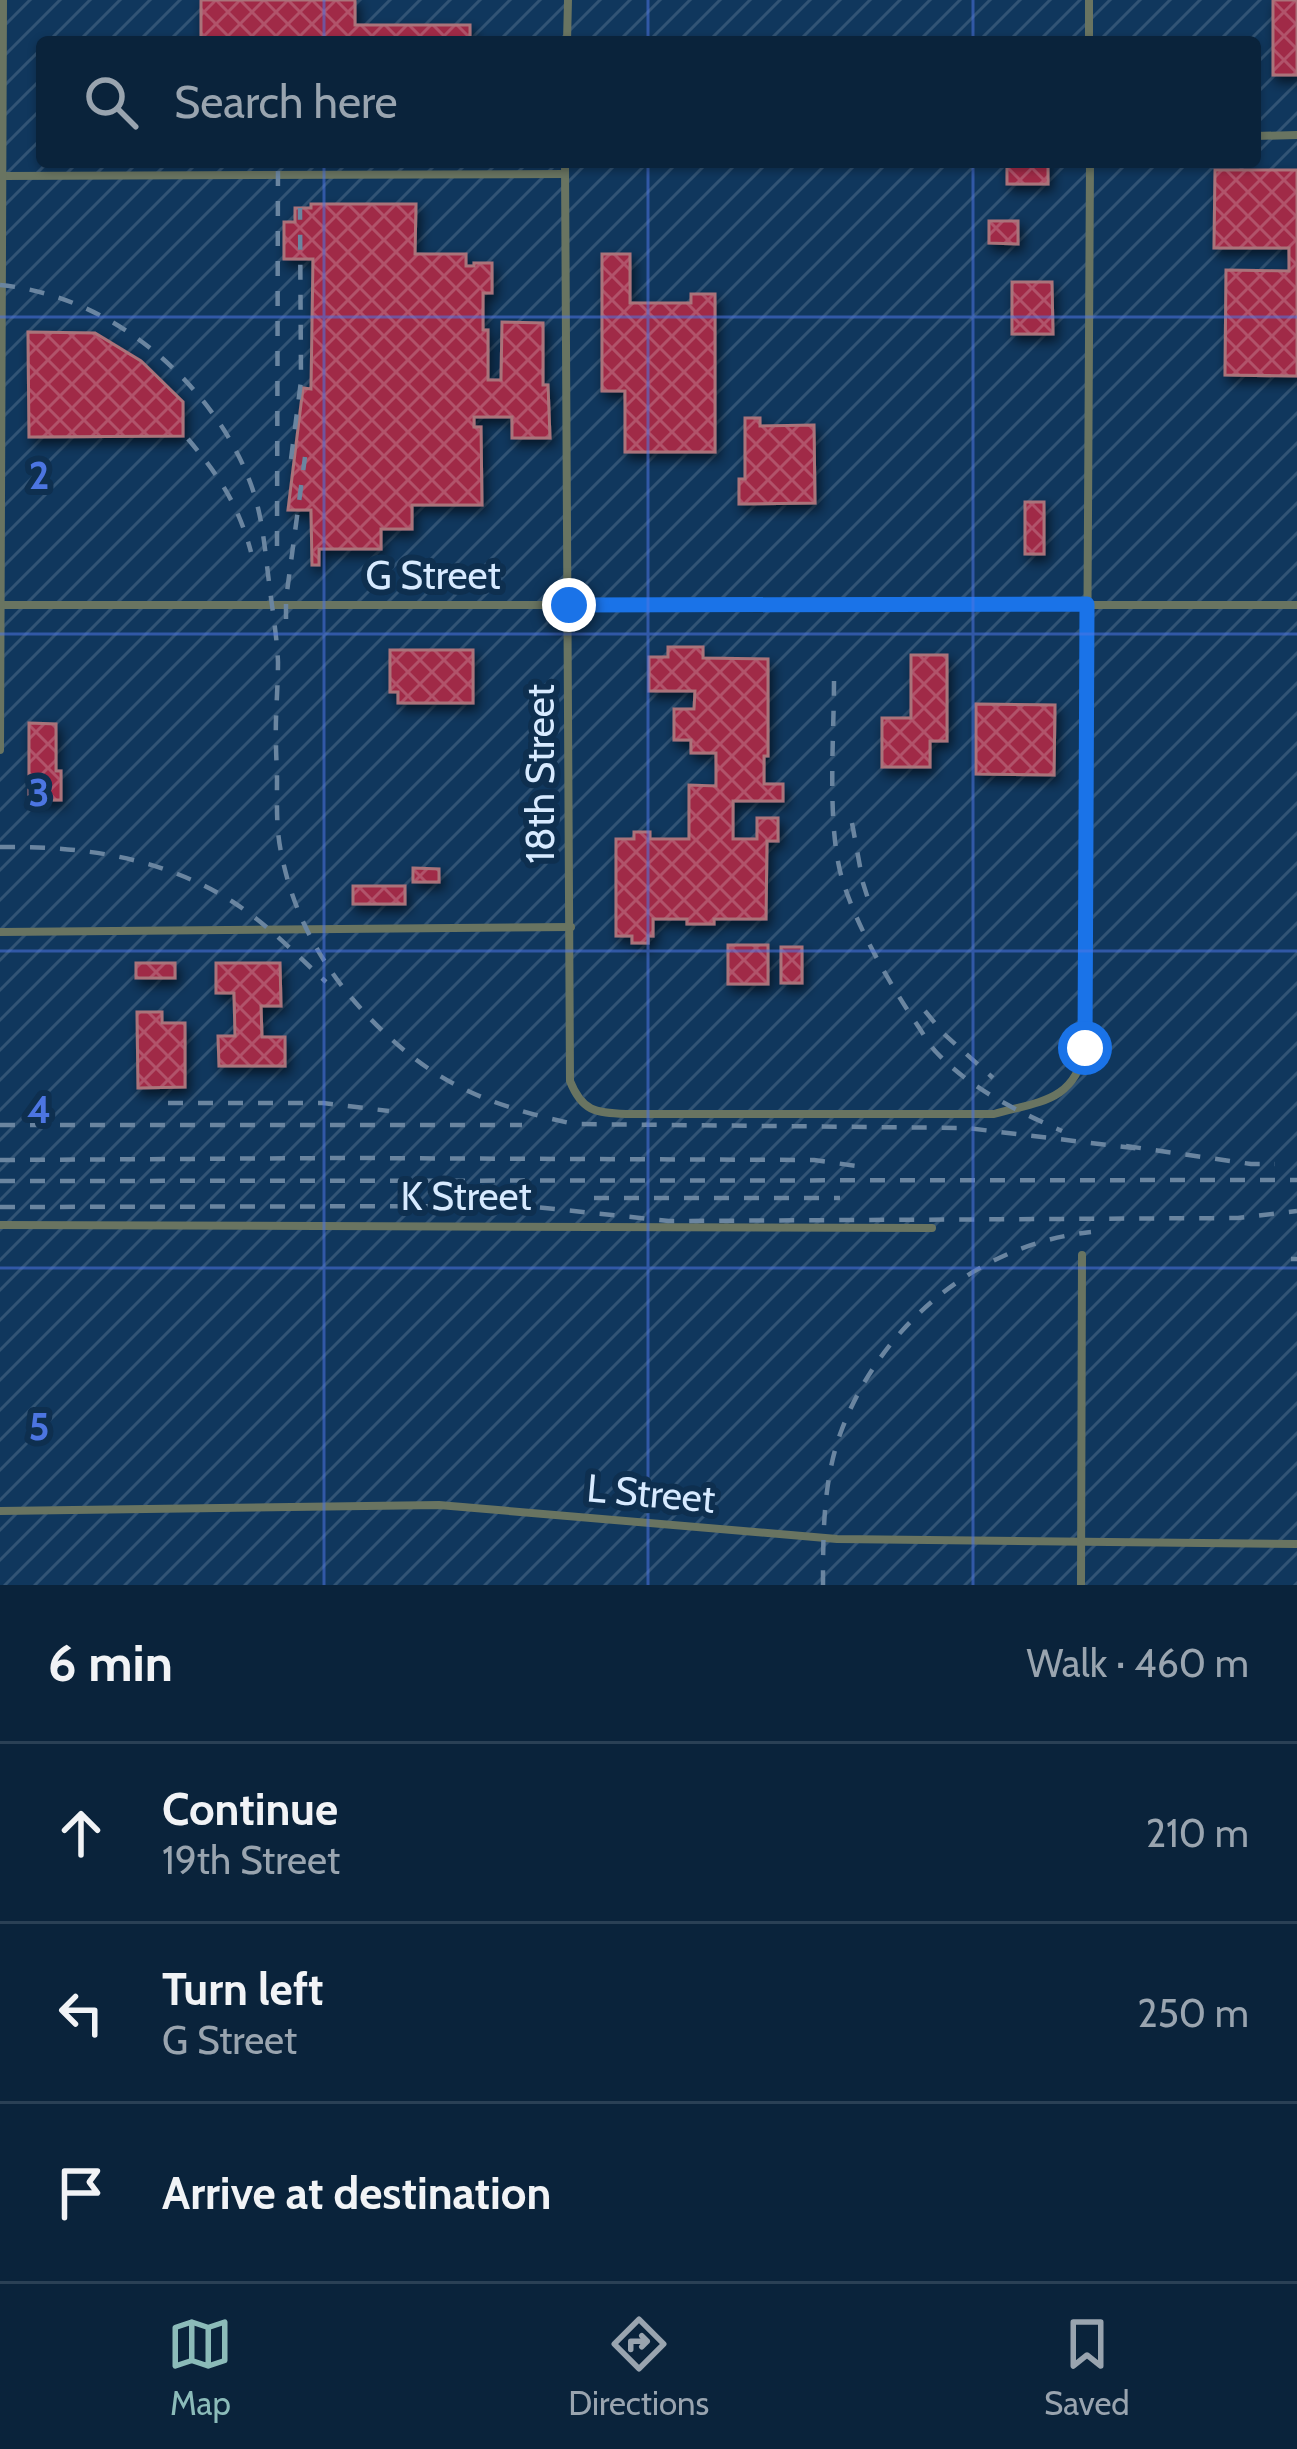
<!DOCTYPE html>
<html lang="en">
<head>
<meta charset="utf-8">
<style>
	:root { --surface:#0a233b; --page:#132b42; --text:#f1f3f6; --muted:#99a4af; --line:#2a4055; --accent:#8bbbb9 }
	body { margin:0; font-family:Cabin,sans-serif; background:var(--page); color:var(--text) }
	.stop { position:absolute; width:36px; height:36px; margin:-27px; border:9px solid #1a73e8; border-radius:50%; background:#fff }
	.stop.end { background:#1a73e8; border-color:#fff; box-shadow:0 3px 12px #0008 }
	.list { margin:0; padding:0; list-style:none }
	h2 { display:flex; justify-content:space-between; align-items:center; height:156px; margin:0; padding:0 48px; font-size:51px }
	h2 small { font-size:39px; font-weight:400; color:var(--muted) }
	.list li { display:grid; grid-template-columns:78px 1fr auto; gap:36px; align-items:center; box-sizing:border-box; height:180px; padding:0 48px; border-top:3px solid var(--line) }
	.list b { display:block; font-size:45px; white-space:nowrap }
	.list p { margin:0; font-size:39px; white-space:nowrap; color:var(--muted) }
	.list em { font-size:39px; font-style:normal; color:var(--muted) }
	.icon { flex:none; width:66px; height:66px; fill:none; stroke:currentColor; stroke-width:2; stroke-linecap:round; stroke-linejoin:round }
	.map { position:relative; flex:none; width:1297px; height:1585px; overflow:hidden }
	.search { position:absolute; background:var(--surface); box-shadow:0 3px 9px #0004; left:36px; right:36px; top:36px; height:132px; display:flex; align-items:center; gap:30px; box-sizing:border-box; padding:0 42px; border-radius:12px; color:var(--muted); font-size:45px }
	.sheet { height:696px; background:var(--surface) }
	nav { display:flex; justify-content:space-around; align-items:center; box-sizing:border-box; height:168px; border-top:3px solid var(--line); background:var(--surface); font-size:33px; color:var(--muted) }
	nav a { display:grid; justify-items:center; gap:6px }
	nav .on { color:var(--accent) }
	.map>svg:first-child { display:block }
</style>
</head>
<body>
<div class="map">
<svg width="1297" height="1585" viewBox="0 0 1297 1585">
	<defs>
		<pattern id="industrial-furrows" width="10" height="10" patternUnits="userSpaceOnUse" patternTransform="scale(3)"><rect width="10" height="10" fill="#10375d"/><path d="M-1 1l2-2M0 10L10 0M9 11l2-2" fill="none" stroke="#325475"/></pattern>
		<pattern id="building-cross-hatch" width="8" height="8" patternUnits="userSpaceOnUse" patternTransform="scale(3)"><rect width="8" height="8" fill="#a02946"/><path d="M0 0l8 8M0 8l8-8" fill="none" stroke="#b1536b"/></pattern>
		<filter id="shadow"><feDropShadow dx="3.5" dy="6" stdDeviation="6" flood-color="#0009"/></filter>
	</defs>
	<rect width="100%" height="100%" fill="#0e2f4f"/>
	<!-- industrial -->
	<path fill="url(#industrial-furrows)" fill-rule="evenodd" d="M 0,0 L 1297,0 L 1297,1585 L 0,1585 ZM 42,42 L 1255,42 L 1255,162 L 42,162 Z"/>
	<!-- building -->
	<g fill="url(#building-cross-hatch)" stroke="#aa737a" stroke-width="3" filter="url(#shadow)">
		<polygon points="201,0 355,0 355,25 470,25 470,42 201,42"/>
		<rect x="1273" y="0" width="24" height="75"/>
		<rect x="1007" y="162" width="41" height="22"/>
		<polygon points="1215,170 1297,170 1297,376 1225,375 1226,270 1289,271 1289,248 1214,248"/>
		<polygon points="311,204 416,204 415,254 466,254 466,266 474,266 474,263 492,263 492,293 483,293 483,330 488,330 488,380 501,380 502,322 543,323 543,385 548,385 550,438 512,438 512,417 474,417 474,427 481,427 482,505 412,505 412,529 381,529 381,549 319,549 319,565 312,565 311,510 288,510 303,388 311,389 313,259 284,259 284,222 295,222 295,208 311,208"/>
		<polygon points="989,221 1018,221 1018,244 989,243"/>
		<polygon points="602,254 630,254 630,303 691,303 691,294 715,294 715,452 625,452 625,391 602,391"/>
		<polygon points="1012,282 1052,282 1053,334 1012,334"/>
		<polygon points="28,332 95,333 141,361 183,402 183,436 29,437"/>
		<polygon points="745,418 760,418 760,426 814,425 815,503 739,504 739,479 745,479"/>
		<rect x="1025" y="502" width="19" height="52"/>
		<polygon points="668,647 703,647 703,658 768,659 768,756 764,756 764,784 783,784 783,801 733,801 733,839 757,839 757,818 778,818 778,841 767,841 766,919 714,919 714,924 687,924 687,919 653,919 653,936 648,936 648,943 632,943 632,936 616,936 616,839 634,839 634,832 650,832 650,839 689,839 689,785 716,786 716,753 691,753 691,740 674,740 674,709 694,709 695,691 649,691 649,657 668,657"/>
		<polygon points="390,650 473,650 473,703 398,703 398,692 390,692"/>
		<polygon points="911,655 947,655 947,741 930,741 930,767 882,767 882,718 911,718"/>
		<polygon points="976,704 1055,705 1054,775 976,774"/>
		<polygon points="29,723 56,724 56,771 61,771 61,800 29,800"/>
		<polygon points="413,868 439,869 439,882 413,882"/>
		<rect x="353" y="886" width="52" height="18"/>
		<rect x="728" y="945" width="40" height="39"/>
		<rect x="781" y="947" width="21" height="36"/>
		<rect x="136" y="963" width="39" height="15"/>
		<polygon points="216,963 280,963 281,1006 261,1006 262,1037 285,1037 285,1066 219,1066 218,1036 235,1036 234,993 216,993"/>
		<polygon points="137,1012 162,1012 162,1023 185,1023 185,1087 138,1088"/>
	</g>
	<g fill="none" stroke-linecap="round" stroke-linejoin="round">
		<!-- service -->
		<g stroke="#697461" stroke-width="8">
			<polyline points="1089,0 1089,42"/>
			<polyline points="567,42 568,0"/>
			<polyline points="1255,136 1297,135"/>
			<path d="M 565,162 L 570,1081 C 582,1111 595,1113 626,1114 L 994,1114 C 1040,1101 1074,1102 1085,1049 L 1090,162"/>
			<polyline points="3,176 565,174"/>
			<polyline points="0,605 1297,605"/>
			<polyline points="0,750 3,0"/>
			<polyline points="0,932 571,927"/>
			<polyline points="0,1225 932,1228"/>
			<polyline points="0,1511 439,1505 837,1539 1297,1544"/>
			<polyline points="1081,1585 1082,1255"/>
		</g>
		<!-- rail -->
		<g stroke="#6a85a0" stroke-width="4.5" stroke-dasharray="15 15" stroke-linecap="butt">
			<path d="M 0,285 C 61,291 116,318 162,358 C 205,396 240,445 256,500 C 264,529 266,561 270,590 C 273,614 277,638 278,662 C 278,689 275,717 276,744 C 276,756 277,768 277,780 C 277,804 276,828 281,852 C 293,914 321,965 363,1011 C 428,1081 482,1104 574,1124 L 967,1128 L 1141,1149"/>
			<path d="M 188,439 C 219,476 238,504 251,552"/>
			<polyline points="291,459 301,381 300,208"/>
			<polyline points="277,546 278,162"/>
			<polyline points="286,619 286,599 305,457"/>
			<path d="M 834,681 C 834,737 827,822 841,875 C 855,924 888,981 916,1023 C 923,1033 929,1045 937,1053 C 971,1089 1017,1111 1062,1131"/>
			<polyline points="852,823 863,883 870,905"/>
			<path d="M 0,847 C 83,846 162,857 233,902 C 267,924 297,955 326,982"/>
			<polyline points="925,1011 944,1034 993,1078"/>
			<polyline points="168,1103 323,1103 389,1111"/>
			<polyline points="0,1125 522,1125"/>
			<polyline points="1126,1146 1251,1164 1275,1164"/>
			<polyline points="0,1160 347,1158 814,1160 864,1167"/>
			<polyline points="0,1181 1297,1180"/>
			<polyline points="594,1198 840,1198"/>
			<polyline points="0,1207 526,1206 669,1221 1238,1218 1297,1211"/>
			<polyline points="1291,1259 1297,1259"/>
			<path d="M 823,1585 C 823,1534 823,1478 842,1429 C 882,1324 978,1244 1091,1232"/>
		</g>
	</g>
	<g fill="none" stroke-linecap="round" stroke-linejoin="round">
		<!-- route -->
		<polyline stroke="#1a73e8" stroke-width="15" points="569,605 1087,604 1085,1048"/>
	</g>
	<!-- grid -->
	<path fill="none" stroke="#4c75e2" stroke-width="3" stroke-opacity="0.55" d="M 324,0 L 324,42M 648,0 L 648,42M 973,0 L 973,42M 324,162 L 324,1585M 648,162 L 648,1585M 973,162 L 973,1585M 0,317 L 1297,317M 0,634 L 1297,634M 0,951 L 1297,951M 0,1268 L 1297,1268"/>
	<g text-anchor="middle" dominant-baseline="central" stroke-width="12" stroke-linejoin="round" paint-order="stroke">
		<!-- street labels -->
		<g font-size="39" fill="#d7eaff" stroke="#0e2f4f">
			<text x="433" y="575">G Street</text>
			<text transform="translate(540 774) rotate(-90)">18th Street</text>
			<text x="466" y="1196">K Street</text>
			<text transform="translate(651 1493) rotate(5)">L Street</text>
		</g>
	</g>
	<g font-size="39" text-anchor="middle" font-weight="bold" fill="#4c75e2" stroke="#0e2f4f" stroke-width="12" stroke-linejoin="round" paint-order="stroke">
		<text x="39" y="489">2</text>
		<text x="39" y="806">3</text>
		<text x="39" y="1123">4</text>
		<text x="39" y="1440">5</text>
	</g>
</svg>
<div class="stop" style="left:1085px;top:1048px"></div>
<div class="stop end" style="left:569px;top:605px"></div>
<div class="search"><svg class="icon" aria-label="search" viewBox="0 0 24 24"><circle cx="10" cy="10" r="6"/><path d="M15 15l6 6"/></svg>Search here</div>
</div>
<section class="sheet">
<h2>6 min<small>Walk · 460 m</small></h2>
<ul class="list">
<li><svg class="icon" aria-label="ahead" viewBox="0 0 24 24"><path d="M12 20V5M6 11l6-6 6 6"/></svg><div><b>Continue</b><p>19th Street</p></div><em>210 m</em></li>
<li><svg class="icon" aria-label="left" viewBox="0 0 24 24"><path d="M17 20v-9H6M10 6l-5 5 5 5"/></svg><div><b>Turn left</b><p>G Street</p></div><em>250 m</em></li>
<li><svg class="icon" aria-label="arrive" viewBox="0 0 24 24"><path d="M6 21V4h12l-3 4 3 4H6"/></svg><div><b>Arrive at destination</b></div></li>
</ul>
</section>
<nav>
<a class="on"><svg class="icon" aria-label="map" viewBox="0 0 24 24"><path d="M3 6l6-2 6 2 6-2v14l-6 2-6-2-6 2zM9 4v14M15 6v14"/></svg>Map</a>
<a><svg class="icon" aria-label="directions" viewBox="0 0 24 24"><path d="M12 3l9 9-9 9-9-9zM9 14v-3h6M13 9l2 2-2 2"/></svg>Directions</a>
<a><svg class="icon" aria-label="saved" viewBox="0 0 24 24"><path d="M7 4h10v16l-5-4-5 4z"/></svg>Saved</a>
</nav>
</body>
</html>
